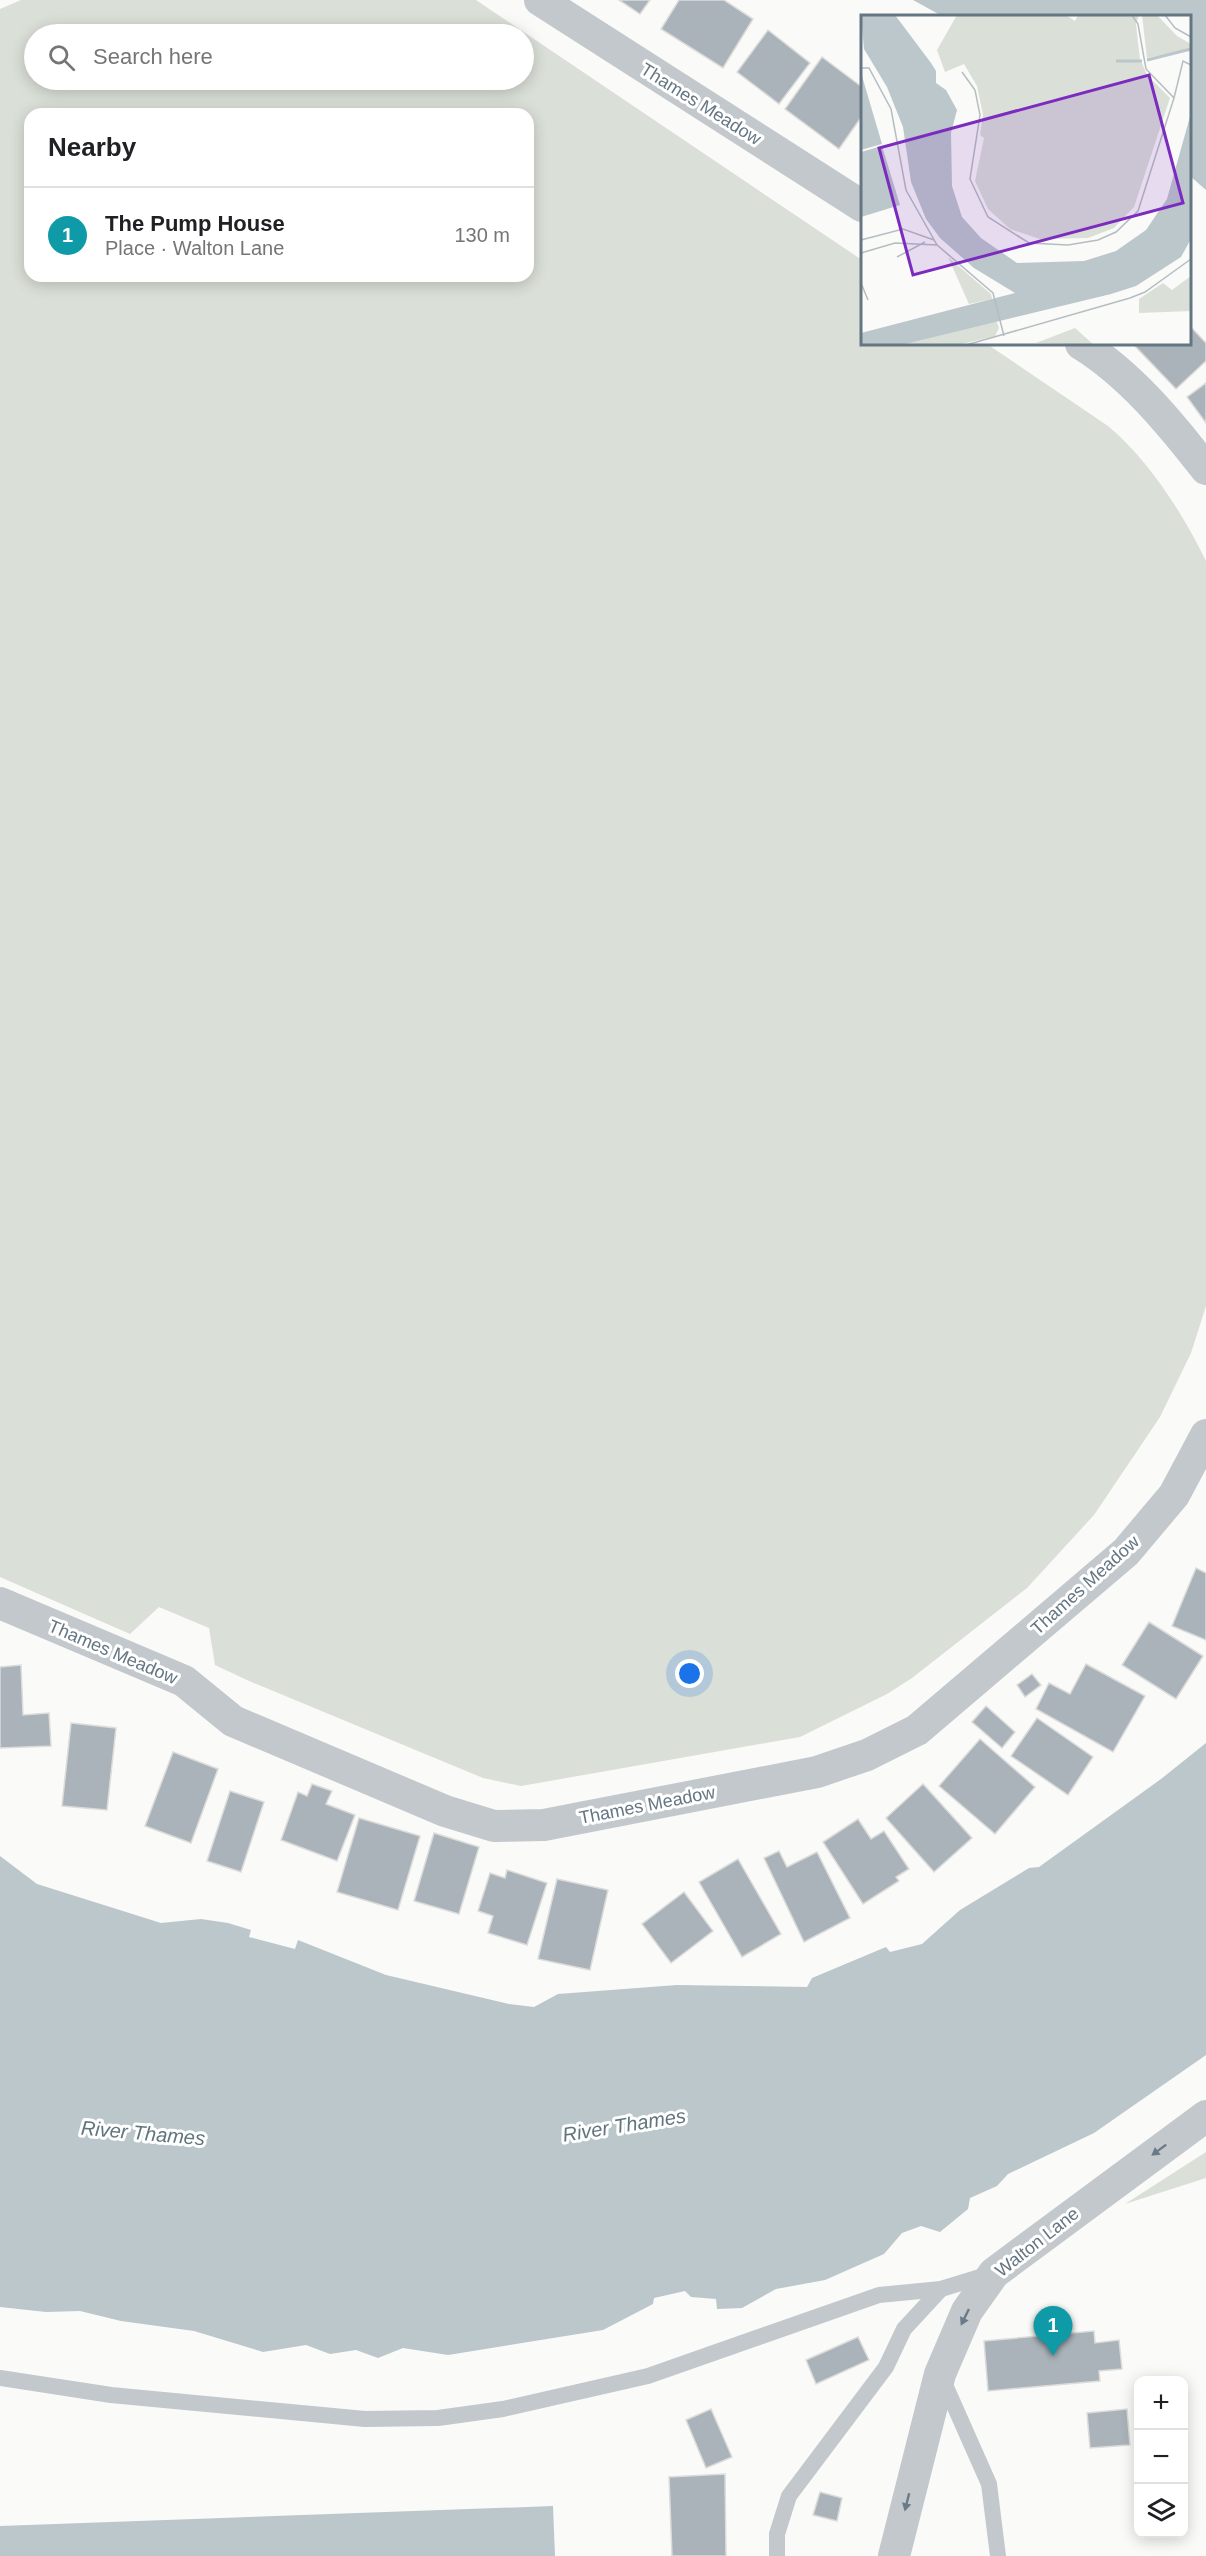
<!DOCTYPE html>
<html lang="en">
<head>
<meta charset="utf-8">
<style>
	:root { --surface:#fff; --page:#f2f2f2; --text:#202124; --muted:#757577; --line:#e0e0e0; --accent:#e4572e }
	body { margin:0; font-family:Arial,sans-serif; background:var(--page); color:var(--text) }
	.controls { position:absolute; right:18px; bottom:18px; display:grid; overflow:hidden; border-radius:12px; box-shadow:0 3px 15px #0003 }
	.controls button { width:54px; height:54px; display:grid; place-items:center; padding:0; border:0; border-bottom:2px solid var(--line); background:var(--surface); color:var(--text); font:30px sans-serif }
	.you { position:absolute; left:690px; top:1674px; width:21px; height:21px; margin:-15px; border:4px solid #fff; border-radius:50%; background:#1a73e8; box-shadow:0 0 0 9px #1a73e833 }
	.badge { display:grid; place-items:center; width:39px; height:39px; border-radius:50%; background:var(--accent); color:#fff; font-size:20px; font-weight:700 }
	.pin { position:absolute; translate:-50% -50px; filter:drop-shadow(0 2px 3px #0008) }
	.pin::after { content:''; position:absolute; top:32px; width:21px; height:18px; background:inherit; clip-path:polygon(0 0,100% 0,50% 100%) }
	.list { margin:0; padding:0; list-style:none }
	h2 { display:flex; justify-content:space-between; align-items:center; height:78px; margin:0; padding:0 24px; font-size:26px }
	h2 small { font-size:20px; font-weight:400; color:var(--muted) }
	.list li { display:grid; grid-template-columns:39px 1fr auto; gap:18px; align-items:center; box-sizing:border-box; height:96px; padding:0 24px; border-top:2px solid var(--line) }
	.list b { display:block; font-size:22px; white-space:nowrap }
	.list p { margin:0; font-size:20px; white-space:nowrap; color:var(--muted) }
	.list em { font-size:20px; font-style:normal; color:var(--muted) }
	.icon { flex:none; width:33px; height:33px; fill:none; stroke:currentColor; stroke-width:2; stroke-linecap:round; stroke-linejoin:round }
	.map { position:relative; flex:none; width:1206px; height:2556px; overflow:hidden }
	.search { position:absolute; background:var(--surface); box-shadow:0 3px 15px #0003; left:24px; top:24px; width:510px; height:66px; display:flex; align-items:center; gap:15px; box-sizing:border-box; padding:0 21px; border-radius:33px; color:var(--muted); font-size:22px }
	.panel { position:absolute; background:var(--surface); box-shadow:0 3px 15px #0003; left:24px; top:108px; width:510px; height:174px; border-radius:18px }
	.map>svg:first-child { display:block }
</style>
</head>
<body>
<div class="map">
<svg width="1206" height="2556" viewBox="0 0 1206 2556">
	<rect width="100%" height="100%" fill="#fafaf8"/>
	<!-- green -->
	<g fill="#dadfd7" fill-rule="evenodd">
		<path d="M 21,0 L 476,0 L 862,260 L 862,344 L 987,344 L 1108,426 C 1147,458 1184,515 1206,561 L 1206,1306 L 1191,1353 L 1160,1417 L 1094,1515 L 1027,1588 L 912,1678 L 887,1694 L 800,1737 L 521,1786 L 483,1778 L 249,1681 L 215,1665 L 209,1628 L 159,1607 L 130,1634 L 0,1577 L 0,9 ZM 34,34 L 524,34 L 524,80 L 34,80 ZM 30,114 L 528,114 L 528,276 L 30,276 Z"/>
		<polygon points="1206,2152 1206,2178 1125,2204"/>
	</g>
	<!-- water -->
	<g fill="#bbc7cb">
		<polygon points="913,0 1206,0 1206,190 1190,176 1190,16 942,16"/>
		<polygon points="1206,1743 1206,2055 1094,2133 1008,2174 997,2186 970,2198 968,2209 940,2232 921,2226 902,2233 884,2254 825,2280 776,2289 742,2308 717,2309 716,2299 691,2297 685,2291 654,2298 653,2304 603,2330 448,2355 403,2348 378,2358 356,2350 330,2354 306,2345 263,2352 194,2331 121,2321 80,2311 46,2312 0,2307 0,1856 37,1884 161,1923 201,1919 228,1923 251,1930 249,1937 295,1949 298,1940 386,1975 509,2004 534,2007 558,1994 677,1985 807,1987 812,1978 886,1947 890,1952 922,1944 960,1910 1029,1868 1039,1867 1161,1779"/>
		<polygon points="553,2506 555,2556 0,2556 0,2526"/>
	</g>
	<!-- building -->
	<g fill="#aab3b9" stroke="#dcdcda" stroke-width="1.5">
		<polygon points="619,0 650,0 640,14"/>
		<polygon points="679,0 724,0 753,19 723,68 661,29"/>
		<polygon points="768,30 810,63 779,104 737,72"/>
		<polygon points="822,57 862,87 862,116 839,149 785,109"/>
		<polygon points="1190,326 1206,343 1206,361 1176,389 1133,344 1190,344"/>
		<polygon points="1206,383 1206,423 1187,397"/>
		<polygon points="1196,1568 1206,1573 1206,1640 1172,1626"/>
		<polygon points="1149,1622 1203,1656 1176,1699 1122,1665"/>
		<polygon points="1086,1664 1145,1696 1113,1752 1036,1709 1049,1683 1070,1694"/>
		<polygon points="21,1665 23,1715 49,1713 51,1746 0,1748 0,1667"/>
		<polygon points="1032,1674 1041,1685 1025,1697 1017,1685"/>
		<polygon points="986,1706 1015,1732 1002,1748 972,1722"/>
		<polygon points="1037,1718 1093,1757 1068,1795 1011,1756"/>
		<polygon points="71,1723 116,1728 107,1810 62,1806"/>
		<polygon points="980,1739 1035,1787 995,1834 939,1786"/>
		<polygon points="173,1752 218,1769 191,1843 145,1826"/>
		<polygon points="312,1784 332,1791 326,1804 355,1815 337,1861 281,1840 298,1792 307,1796"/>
		<polygon points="923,1784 972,1838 934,1872 886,1818"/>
		<polygon points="230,1791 264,1802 241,1872 207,1861"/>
		<polygon points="359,1818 420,1836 398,1910 337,1892"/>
		<polygon points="858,1819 871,1839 884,1831 909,1869 896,1877 899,1881 863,1904 823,1842"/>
		<polygon points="434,1833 479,1847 459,1914 414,1901"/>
		<polygon points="779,1851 787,1867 817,1852 850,1918 804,1942 764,1858"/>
		<polygon points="738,1859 781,1934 742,1957 699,1882"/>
		<polygon points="507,1870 547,1883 527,1945 488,1933 493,1916 478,1911 490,1873 505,1878"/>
		<polygon points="557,1879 608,1890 590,1970 538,1959"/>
		<polygon points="684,1892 713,1931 671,1963 642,1924"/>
		<polygon points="1094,2331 1095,2343 1119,2340 1122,2369 1099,2371 1100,2381 988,2391 984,2341"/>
		<polygon points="858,2337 869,2360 816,2384 806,2360"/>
		<polygon points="711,2409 732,2457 706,2468 686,2420"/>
		<polygon points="1127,2409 1130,2445 1090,2448 1087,2413"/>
		<polygon points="725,2474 726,2556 672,2556 669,2477"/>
		<polygon points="820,2492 842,2498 837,2521 813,2515"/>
	</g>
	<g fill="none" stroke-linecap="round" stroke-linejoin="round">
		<!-- service -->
		<g stroke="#c3c8cc" stroke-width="16">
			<polyline points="0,2378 111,2395 365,2419 438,2418 503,2409 648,2376 879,2295 941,2289 990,2274"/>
			<polyline points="942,2378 989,2484 998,2556"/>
			<polyline points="777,2556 777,2534 789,2496 886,2367 904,2329 941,2289"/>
		</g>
		<!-- minor -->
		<g stroke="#c3c8cc" stroke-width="32">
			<polyline points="540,0 862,206"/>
			<path d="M 1081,344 C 1130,374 1171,424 1206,469"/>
			<polyline points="0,1603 184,1681 233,1721 445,1811 494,1826 544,1825 817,1772 867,1755 917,1730 1126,1552 1174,1495 1206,1435"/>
			<polyline points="894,2556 940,2374 967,2311 994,2273 1206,2116"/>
		</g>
	</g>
	<!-- one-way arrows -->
	<defs><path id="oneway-solid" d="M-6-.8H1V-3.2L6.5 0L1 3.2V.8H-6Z" transform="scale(1.5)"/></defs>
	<g fill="#6a7a87">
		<use href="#oneway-solid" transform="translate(1159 2150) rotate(143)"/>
		<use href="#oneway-solid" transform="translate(965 2317) rotate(116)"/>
		<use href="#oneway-solid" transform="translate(907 2502) rotate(104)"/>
	</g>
	<g text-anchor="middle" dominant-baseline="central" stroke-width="6" stroke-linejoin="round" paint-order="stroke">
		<!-- street labels -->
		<g font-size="18" fill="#657683" stroke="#fff">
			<text transform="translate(701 104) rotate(32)">Thames Meadow</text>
			<text transform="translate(1085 1585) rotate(-42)">Thames Meadow</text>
			<text transform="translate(113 1652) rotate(23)">Thames Meadow</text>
			<text transform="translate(647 1805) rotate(-11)">Thames Meadow</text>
			<text transform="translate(1037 2242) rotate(-38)">Walton Lane</text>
		</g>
		<!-- water labels -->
		<g font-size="20" font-style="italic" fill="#60757c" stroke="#fff">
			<text transform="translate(624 2125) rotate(-9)">River Thames</text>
			<text transform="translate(143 2133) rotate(5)">River Thames</text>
		</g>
	</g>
	<!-- overview -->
	<g transform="translate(861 15)">
		<rect width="330" height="330" fill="#fafaf8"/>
		<path d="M 96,0 L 205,0 L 214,6 L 217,0 L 278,0 L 275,9 L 279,45 L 254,45 L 280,46 L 286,60 L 309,83 L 273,192 L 253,213 L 227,223 L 179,224 L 149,214 L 127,194 L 114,166 L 123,123 L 119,120 L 122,100 L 116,71 L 103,49 L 84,57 L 76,35 ZM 281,0 L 296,0 L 316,21 L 330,29 L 330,34 L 286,43 ZM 87,242 L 130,279 L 131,284 L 108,289 ZM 330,261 L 330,296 L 278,298 L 278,284 L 302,268 L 311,275 ZM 135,305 L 138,313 L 134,321 L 97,330 L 40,330 ZM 214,313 L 233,330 L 175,328 Z" fill="#dadfd7"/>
		<path d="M 0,0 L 34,0 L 70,48 L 75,56 L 75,68 L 85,75 L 96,95 L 90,118 L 91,171 L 101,202 L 120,223 L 156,248 L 223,246 L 255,236 L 285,215 L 306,184 L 330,98 L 330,224 L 320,242 L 275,271 L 250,279 L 40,330 L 0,330 L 0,318 L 154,278 L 113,253 L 79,223 L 65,204 L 50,167 L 42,112 L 26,72 L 3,34 ZM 1,61 L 21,129 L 0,135 L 0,62 ZM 21,131 L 39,190 L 0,202 L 0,137 Z" fill="#bbc7cb"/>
		<path fill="none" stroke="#bbc7cb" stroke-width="3" d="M 286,45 L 330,34M 255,46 L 281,46"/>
		<path fill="none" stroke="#b5bdc2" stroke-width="1.5" d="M 304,0 L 314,13 L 330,22M 0,53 L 8,53 L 30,94 L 45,175 L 76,230M 101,57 L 114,75 L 119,100 L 109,164 L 127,202 L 168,228 L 207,230 L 237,225 L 255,217 L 277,196 L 313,83 L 285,54 L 277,9 L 271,0M 313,83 L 322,46 L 330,50M 0,225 L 42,214 L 73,225M 0,238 L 34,228 L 76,230 L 132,278 L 143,321M 36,242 L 64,227M 0,268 L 7,285M 105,330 L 269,283 L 284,277 L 330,244"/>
		<path fill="#7b2cbf" fill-opacity="0.15" stroke="#7b2cbf" stroke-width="3" d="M 288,60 L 322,188 L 52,260 L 18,133 Z"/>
		<rect width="330" height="330" fill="none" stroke="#657683" stroke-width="3"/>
	</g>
</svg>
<div class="controls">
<button>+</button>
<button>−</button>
<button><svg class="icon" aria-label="layers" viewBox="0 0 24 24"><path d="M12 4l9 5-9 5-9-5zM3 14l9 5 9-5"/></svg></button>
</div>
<div class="you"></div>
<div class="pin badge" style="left:1053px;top:2356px;background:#0f9aa8">1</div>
<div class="search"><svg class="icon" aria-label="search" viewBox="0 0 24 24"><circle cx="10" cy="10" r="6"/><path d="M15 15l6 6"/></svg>Search here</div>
<section class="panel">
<h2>Nearby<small></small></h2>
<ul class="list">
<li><span class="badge" style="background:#0f9aa8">1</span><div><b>The Pump House</b><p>Place · Walton Lane</p></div><em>130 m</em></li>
</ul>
</section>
</div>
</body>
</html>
